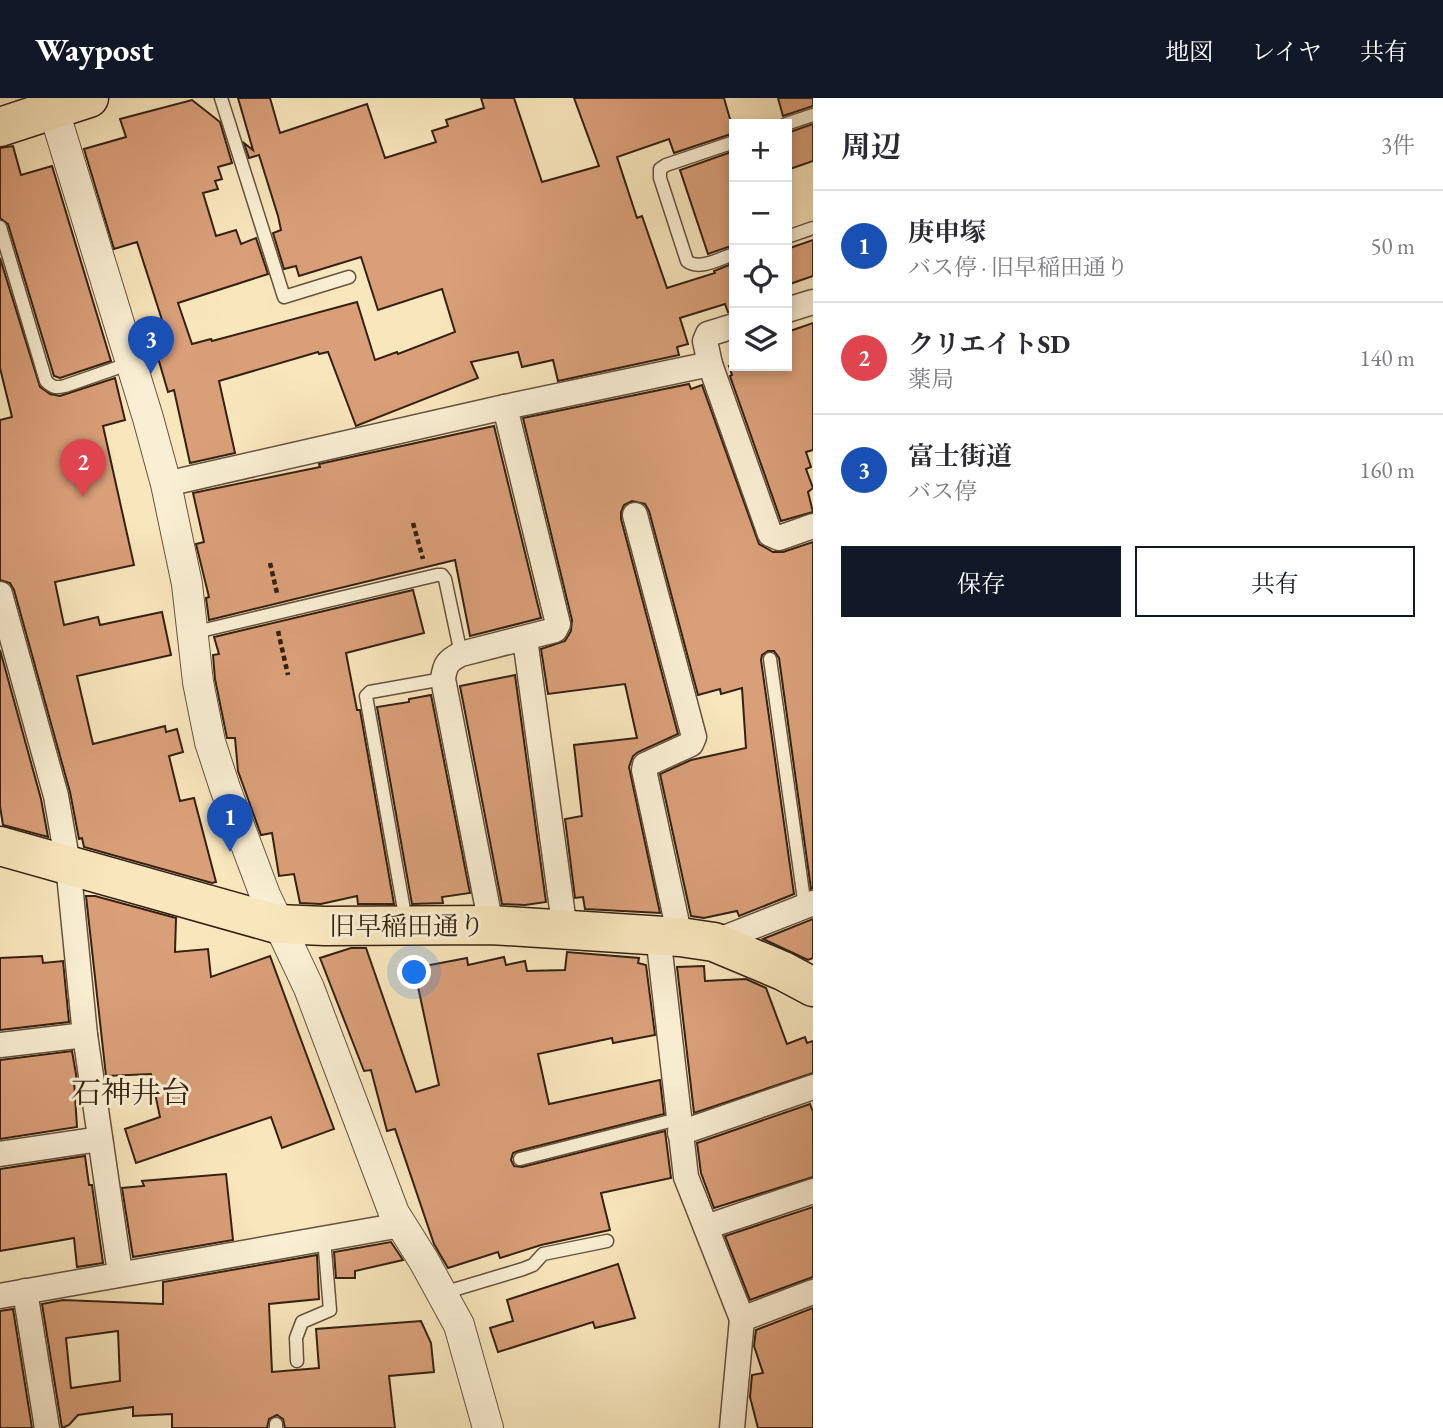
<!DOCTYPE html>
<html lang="ja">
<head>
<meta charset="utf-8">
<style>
	:root { --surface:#fff; --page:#f7f7f7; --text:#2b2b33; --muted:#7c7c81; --line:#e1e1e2; --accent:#111827 }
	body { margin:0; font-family:"EB Garamond","Noto Serif JP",serif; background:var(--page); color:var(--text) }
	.controls { position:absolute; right:21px; top:21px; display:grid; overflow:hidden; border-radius:0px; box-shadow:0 4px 10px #0003 }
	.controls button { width:63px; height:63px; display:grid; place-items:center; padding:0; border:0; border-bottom:2px solid var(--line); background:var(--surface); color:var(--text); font:35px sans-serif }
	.you { position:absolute; left:415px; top:875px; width:24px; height:24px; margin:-18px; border:5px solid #fff; border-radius:50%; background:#1a73e8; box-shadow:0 0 0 10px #1a73e833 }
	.badge { display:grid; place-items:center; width:46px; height:46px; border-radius:50%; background:var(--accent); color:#fff; font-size:23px; font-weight:700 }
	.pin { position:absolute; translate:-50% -58px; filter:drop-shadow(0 2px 4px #0008) }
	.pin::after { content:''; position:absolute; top:37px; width:24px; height:21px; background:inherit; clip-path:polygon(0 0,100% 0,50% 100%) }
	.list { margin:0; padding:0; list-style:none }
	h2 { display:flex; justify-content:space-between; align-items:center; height:91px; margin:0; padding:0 28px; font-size:30px }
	h2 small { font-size:23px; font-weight:400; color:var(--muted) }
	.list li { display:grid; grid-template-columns:46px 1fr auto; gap:21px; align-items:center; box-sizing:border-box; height:112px; padding:0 28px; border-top:2px solid var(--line) }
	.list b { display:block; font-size:26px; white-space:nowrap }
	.list p { margin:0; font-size:23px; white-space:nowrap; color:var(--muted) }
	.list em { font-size:23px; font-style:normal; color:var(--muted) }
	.actions { display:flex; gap:14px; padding:21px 28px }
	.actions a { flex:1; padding:16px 0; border:2px solid var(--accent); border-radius:0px; text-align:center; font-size:24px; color:var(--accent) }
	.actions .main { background:var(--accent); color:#fff }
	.icon { flex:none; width:38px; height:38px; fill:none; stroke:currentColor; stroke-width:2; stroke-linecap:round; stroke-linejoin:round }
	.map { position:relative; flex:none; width:813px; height:1330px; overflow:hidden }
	header { display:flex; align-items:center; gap:42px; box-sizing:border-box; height:98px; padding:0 35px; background:var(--accent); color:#fff }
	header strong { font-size:33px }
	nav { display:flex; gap:38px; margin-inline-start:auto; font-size:24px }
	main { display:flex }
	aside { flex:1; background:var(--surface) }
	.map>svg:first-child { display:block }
</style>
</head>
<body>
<header>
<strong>Waypost</strong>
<nav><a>地図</a><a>レイヤ</a><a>共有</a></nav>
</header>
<main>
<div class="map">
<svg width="813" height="1330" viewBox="0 0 813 1330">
	<rect width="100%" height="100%" fill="#f8e6bd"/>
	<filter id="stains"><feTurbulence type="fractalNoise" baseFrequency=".00286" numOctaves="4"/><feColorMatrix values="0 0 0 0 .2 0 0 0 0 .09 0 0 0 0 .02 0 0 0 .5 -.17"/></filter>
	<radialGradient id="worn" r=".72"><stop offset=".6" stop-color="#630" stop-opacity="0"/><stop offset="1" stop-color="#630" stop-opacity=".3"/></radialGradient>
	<!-- building -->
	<g fill="#d99f79" stroke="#352112" stroke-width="2" fill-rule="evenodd">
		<polygon points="238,0 270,0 280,35 367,6 385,60 436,44 432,33 448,28 446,22 484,10 481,0 514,0 542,84 599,68 574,0 724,0 734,35 674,55 669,41 617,59 637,120 642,118 667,190 715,175 714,173 734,165 734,214 728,214 725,206 680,220 688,246 677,249 679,257 558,283 553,262 522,269 518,254 471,264 478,280 356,328 328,254 319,256 318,254 219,283 235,355 190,365 174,292 168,294 149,229 163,225 137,144 114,151 84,51 126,39 120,21 192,2 220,24 232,65 218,69 222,81 215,83 218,91 203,95 216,138 236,132 241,146 256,140 268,176 178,205 192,246 211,241 212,243 357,204 375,262 397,254 398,256 455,234 442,191 378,212 361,159 299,178 296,168 284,171 273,135 281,132 278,118 259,57 249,60 244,45 253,52"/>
		<polygon points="778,0 813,0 813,8 783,18"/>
		<polygon points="813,26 813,63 787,72 787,35"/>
		<polygon points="13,48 21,77 52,68 111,263 60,280 54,278 8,126 0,120 0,50"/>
		<polygon points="734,53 734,147 708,156 680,72"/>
		<polygon points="813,142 813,178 787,187 787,151"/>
		<polygon points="0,160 40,289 50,296 60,298 115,280 125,322 103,328 134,467 55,484 64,527 98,519 100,527 162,514 171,557 77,578 93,646 165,628 166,634 177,631 183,654 169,658 180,703 194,700 216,784 212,785 84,749 82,740 79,741 70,694 14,492 10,485 0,482 0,322 12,319 0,270"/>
		<polygon points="813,225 813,352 806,354 811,369 806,371 813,390 808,394 813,414 781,423 730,278 732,277 729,268 787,268 787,234"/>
		<polygon points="689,286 691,291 702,287 759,446 773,454 783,454 813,444 813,790 811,791 779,560 774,553 768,553 762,557 761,562 794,796 739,818 737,813 704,820 691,818 660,676 691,662 746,650 742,590 721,596 720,591 698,597 649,413 645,406 632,403 624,407 621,414 621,421 678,636 638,654 633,658 629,669 660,815 585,811 583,799 575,800 565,721 582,718 574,647 637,640 625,586 548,596 541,551 565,543 571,533 572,522 523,320"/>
		<polygon points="494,328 541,520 470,538 455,462 209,522 206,500 209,499 196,446 204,444 193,395 320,369 319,366"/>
		<polygon points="413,492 424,535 346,555 357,612 360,612 394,806 358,806 357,798 321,806 300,805 294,776 279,778 272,735 261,737 238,673 235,640 227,640 215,581 213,557 219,556 214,539"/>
		<polygon points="0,552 41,701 48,739 3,727 0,708"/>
		<polygon points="515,577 546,804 525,807 502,806 460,588"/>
		<polygon points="431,597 470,795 442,799 443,805 412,806 377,609 409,604 409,601"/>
		<polygon points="86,798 95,798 176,820 175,854 208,851 211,879 270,858 334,1031 282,1050 271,1019 136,1065 125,1031 160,1019 151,976 106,978"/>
		<polygon points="813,821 813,860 808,862 763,841"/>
		<polygon points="351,850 366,850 416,994 439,987 414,870 467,860 468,867 504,859 506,867 525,863 527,873 565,872 567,854 639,860 638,865 646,867 655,937 613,945 612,940 538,956 549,1006 660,982 664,1016 518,1053 513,1055 511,1062 514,1068 522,1069 665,1033 671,1080 601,1095 610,1132 541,1147 500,1160 498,1154 448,1170 434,1146 395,1031 387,1033 371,972 364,973 320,860"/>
		<polygon points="42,858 43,865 63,863 69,924 0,932 0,860"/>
		<polygon points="704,868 705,883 746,881 766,890 787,946 805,939 807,945 813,943 813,975 694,1015 677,869"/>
		<polygon points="72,953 77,982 74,982 77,1029 0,1041 0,962"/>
		<polygon points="810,1006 813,1014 813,1079 714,1110 701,1075 697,1045"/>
		<polygon points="85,1058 89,1087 92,1087 103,1165 77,1169 74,1140 0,1153 0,1071"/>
		<polygon points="226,1076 233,1142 133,1159 122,1090 144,1088 142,1083"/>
		<polygon points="813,1109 813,1179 750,1202 725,1138"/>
		<polygon points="391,1144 403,1162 355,1173 355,1180 336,1180 334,1154"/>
		<path d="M 317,1157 L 319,1201 L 269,1206 L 272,1274 L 319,1270 L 316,1231 L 421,1223 L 431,1245 L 434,1274 L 389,1278 L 395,1330 L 285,1330 L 283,1321 L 277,1317 L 269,1321 L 267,1330 L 172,1330 L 172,1316 L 133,1318 L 133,1309 L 78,1317 L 69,1327 L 62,1330 L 42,1206 L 63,1202 L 163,1206 L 163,1184 ZM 118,1233 L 120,1283 L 71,1290 L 66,1240 Z"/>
		<polygon points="618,1166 635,1220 595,1230 593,1224 498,1254 490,1230 513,1223 507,1202"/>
		<polygon points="813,1210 813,1330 758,1330 750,1299 752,1277 763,1275 754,1248 756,1232"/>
		<polygon points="13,1211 32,1330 0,1330 0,1213"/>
	</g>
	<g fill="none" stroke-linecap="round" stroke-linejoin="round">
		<defs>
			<g id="service">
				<polyline points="221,0 284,199 349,179"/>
				<polyline points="786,26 813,17"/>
				<path d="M 734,44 L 666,67 L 660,71 L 660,80 L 687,163 C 699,173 721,160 734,156"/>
				<path d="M 0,129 L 46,283 C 53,290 56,290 65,288 L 131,265"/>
				<polyline points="787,139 813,130"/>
				<polyline points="192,535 437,477 442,477 445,481 461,556"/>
				<polyline points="770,561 805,809"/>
				<polyline points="406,823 366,598 370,594 443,581"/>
				<polyline points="520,1061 678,1021"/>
				<polyline points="443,1195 523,1171 533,1167 543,1156 607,1143"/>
				<polyline points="297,1263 296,1240 302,1224 330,1212 324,1140"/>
				<polyline points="276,1326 276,1330"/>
			</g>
			<g id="minor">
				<polyline points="787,212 813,204"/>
				<polyline points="734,228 708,236 705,243 710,266 770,436 779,440 813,428"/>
				<polyline points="505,309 710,266"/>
				<path d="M 166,386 L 505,309 L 558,526 L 555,532 L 461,556 C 447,563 445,567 443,581 L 491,827"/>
				<polyline points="635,417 694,639 691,646 645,667 644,672 680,839"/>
				<polyline points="0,496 56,698 68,766 85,937 120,1175"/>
				<polyline points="525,541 565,833"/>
				<polyline points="658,837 686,1079 742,1221 732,1330"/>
				<polyline points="714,844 813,805"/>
				<polyline points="0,947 85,937"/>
				<polyline points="680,1035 813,989"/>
				<polyline points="0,1056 100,1041"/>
				<polyline points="706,1129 813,1093"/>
				<polyline points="25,1193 47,1330"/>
				<polyline points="0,1198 401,1127"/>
				<polyline points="742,1221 813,1194"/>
			</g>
			<polyline id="tertiary" points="50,0 148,320 166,386 187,486 198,584 210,644 225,690 265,797 309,890 394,1115 424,1163 459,1227 488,1330"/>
			<g id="primary">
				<polyline points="0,29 89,0"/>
				<polyline points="0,748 277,826 325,828 491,827 680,839 714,844 783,873 813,889"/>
			</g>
		</defs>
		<!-- service casing -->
		<use href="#service" stroke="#66523d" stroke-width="15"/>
		<!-- minor casing -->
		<use href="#minor" stroke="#66523d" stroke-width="27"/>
		<!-- tertiary casing -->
		<use href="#tertiary" stroke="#66523d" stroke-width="32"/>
		<!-- primary casing -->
		<use href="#primary" stroke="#352112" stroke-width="41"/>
		<!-- path -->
		<g stroke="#352112" stroke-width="4.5" stroke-dasharray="5 3.5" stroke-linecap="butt">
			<polyline points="413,425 423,461"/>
			<polyline points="270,465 277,495"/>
			<polyline points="278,533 288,577"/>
		</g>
		<!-- service -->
		<use href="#service" stroke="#faefd4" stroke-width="12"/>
		<!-- minor -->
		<use href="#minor" stroke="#faefd4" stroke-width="24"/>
		<!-- tertiary -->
		<use href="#tertiary" stroke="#faefd4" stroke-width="30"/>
		<!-- primary -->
		<use href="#primary" stroke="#f8e6bd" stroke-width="38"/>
	</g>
	<g text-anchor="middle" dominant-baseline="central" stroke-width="6" stroke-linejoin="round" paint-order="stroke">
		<!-- street labels -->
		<g font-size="26" fill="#352112" stroke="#faefd4">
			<text x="407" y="828">旧早稲田通り</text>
		</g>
		<!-- quarter labels -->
		<g font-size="30" fill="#352112" stroke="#faefd4">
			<text x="131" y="994">石神井台</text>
		</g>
	</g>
	<rect width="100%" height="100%" filter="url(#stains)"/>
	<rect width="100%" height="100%" fill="url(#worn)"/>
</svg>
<div class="controls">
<button>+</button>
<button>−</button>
<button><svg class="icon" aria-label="locate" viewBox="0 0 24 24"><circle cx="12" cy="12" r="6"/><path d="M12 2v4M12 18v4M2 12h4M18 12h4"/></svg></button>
<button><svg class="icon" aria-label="layers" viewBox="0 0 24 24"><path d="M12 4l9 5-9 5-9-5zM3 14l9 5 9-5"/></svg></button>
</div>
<div class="you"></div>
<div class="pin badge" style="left:230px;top:754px;background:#1a4fb4">1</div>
<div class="pin badge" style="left:83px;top:399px;background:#e0444e">2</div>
<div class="pin badge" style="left:151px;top:276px;background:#1a4fb4">3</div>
</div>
<aside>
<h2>周辺<small>3件</small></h2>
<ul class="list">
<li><span class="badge" style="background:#1a4fb4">1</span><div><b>庚申塚</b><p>バス停 · 旧早稲田通り</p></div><em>50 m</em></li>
<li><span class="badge" style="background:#e0444e">2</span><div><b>クリエイトSD</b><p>薬局</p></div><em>140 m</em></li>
<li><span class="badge" style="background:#1a4fb4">3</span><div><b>富士街道</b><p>バス停</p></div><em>160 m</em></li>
</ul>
<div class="actions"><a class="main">保存</a><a>共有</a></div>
</aside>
</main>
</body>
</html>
